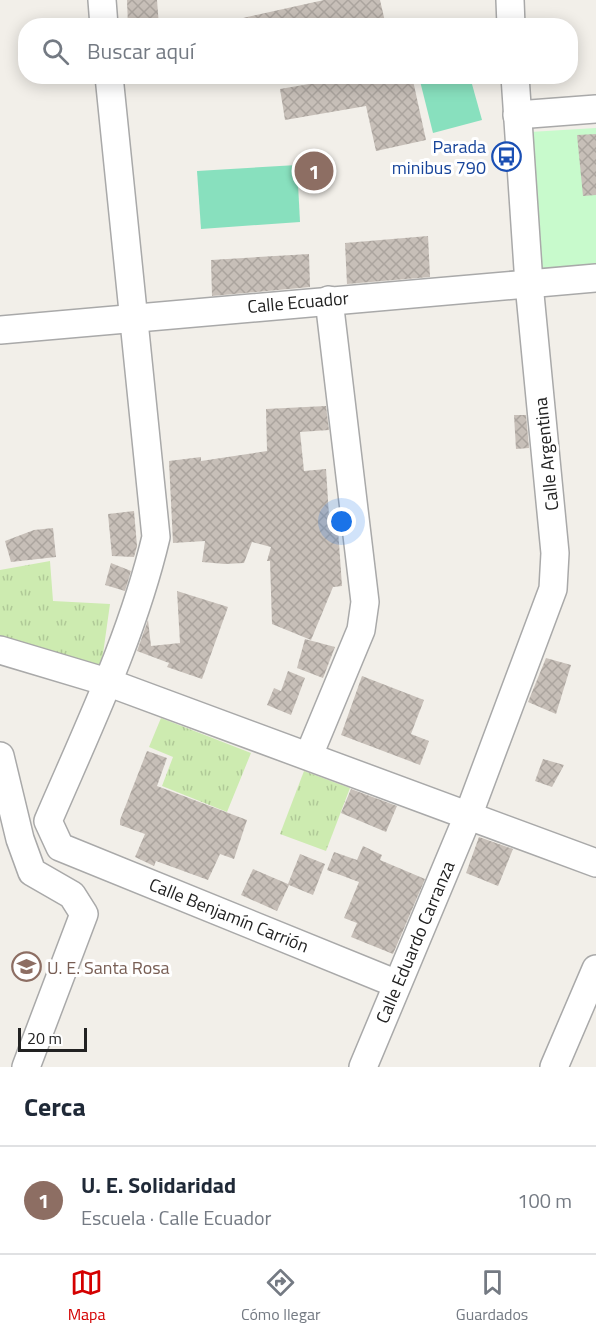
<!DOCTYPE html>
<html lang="es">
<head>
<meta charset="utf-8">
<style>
	:root { --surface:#fff; --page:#f6f6f7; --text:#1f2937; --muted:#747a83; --line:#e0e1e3; --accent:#d40000 }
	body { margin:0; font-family:"Titillium Web",sans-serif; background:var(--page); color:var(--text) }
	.scale { position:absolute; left:18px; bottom:15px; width:69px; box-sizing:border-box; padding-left:6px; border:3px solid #222; border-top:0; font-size:16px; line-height:21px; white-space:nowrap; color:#222; -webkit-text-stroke:4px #fff; paint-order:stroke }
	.you { position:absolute; left:342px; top:522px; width:21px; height:21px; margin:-15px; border:4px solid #fff; border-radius:50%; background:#1a73e8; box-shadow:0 0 0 9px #1a73e833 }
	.badge { display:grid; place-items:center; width:39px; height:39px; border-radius:50%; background:var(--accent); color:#fff; font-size:20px; font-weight:700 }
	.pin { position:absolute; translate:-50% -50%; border:3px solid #fff; box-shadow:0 2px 6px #0006 }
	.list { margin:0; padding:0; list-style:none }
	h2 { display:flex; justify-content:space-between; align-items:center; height:78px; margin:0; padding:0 24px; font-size:26px }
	h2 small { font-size:20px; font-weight:400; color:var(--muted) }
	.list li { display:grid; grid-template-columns:39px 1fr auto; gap:18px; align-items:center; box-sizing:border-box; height:108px; padding:0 24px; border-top:2px solid var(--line) }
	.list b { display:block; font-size:22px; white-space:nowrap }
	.list p { margin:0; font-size:20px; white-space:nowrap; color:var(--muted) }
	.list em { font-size:20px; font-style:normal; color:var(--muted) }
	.icon { flex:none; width:33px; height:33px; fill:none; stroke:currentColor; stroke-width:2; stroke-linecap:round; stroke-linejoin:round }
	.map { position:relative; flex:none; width:596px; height:1067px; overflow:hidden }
	.search { position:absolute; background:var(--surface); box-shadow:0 3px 15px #0003; left:18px; right:18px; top:18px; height:66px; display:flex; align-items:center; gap:15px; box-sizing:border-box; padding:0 21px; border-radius:24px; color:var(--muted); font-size:22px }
	.sheet { height:186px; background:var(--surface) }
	nav { display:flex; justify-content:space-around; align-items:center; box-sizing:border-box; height:84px; border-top:2px solid var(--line); background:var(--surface); font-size:16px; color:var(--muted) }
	nav a { display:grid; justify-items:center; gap:3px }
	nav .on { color:var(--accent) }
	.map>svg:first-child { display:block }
</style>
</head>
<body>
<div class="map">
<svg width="596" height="1067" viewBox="0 0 596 1067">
	<defs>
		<pattern id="grass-tufts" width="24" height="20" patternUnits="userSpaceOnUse" patternTransform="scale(1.5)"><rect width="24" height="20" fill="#cdebb0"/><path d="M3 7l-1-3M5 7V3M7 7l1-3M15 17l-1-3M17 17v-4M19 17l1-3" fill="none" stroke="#b0c997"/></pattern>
		<pattern id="building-cross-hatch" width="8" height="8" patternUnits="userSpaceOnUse" patternTransform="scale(1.5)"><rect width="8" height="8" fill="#c7bfb8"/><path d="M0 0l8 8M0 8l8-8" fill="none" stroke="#aba49e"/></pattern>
	</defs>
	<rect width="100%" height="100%" fill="#f2efe9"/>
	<!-- grass -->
	<g fill="url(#grass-tufts)">
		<polygon points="50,561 53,601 110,604 101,668 0,641 0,570"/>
		<polygon points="161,718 251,753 227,812 162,786 173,757 149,747"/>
		<polygon points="304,771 350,788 326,851 280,834"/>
	</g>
	<!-- park -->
	<polygon fill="#c8facc" points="596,128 596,267 540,271 530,132"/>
	<!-- pitch -->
	<g fill="#88e0be">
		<polygon points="419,77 470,77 482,120 433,133"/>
		<polygon points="297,165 300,222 201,229 197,171"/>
	</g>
	<!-- building -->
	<g fill="url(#building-cross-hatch)">
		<polygon points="127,0 157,0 159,26 128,26"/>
		<polygon points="324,0 380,0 386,26 244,26 243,18"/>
		<polygon points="356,76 412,76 426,140 376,151 366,106 285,120 280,89"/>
		<polygon points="596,134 596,195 583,196 577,135"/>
		<polygon points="428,236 430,277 347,284 345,243"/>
		<polygon points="309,254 310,287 212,296 211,260"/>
		<polygon points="326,406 329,430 300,432 304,471 326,469 329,516 337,515 342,586 333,587 311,640 272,624 270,561 267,561 271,547 252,542 244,563 225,564 202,562 205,541 173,543 169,461 201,457 201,461 267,451 266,409"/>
		<polygon points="514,415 526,415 529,448 516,449"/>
		<polygon points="134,511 137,546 134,557 112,556 108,514"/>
		<polygon points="53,528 56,557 11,562 5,541 34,530"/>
		<polygon points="111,563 131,571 125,591 105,585"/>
		<polygon points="177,591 228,607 202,679 167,667 169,663 137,651 148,620 151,646 180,643"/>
		<polygon points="305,639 335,647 323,678 297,668"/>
		<polygon points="546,658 571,665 556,714 528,702"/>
		<polygon points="288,671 305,678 291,715 267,705 274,688 281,691"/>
		<polygon points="362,676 424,700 411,734 429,741 420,765 341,735"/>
		<polygon points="147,751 167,758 157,786 247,820 234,859 220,854 208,880 156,861 154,866 135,857 145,834 120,825 120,820"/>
		<polygon points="543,759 564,765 552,787 535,781"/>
		<polygon points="351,789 397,806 386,832 341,813"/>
		<polygon points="479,837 513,849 498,886 466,873"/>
		<polygon points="363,846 382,855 380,860 425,879 393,954 351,937 357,923 344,918 359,882 327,870 334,852 357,860"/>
		<polygon points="300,854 325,864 313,895 289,885 277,911 241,895 253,869 288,884"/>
	</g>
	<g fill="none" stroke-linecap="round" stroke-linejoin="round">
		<defs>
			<g id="street">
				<polyline points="102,0 104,26"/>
				<polyline points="510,0 511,26"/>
				<path d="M 109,76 L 156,537 C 133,635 88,728 48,821 L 60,847 L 397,984"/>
				<polyline points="517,115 596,109"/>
				<polyline points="0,330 596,278"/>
				<polyline points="0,650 107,682 596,863"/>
				<polyline points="309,755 361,630 365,602 329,300"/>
				<polyline points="0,756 20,839 32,872 72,895 84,914 26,1067"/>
				<polyline points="363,1067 468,816 553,589 555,553 529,284 515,76"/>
				<polyline points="554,1067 596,969"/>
			</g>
		</defs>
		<!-- street casing -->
		<use href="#street" stroke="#a9a9a9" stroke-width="30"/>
		<!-- street -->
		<use href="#street" stroke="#fff" stroke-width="27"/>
	</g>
	<!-- icons -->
	<defs>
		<symbol id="bus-ring" viewBox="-11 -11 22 22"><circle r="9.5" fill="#fff" stroke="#1a4fb4" stroke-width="1.5"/><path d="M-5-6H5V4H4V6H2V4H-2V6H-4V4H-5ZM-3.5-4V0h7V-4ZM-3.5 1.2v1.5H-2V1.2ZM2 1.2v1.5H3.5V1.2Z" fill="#1a4fb4"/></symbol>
		<symbol id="school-ring" viewBox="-11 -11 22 22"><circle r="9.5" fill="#fff" stroke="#8d6e63" stroke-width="1.5"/><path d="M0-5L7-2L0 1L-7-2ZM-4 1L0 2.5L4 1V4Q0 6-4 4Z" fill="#8d6e63"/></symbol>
	</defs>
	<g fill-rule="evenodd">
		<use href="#bus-ring" x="490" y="140" width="33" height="33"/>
		<use href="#school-ring" x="10" y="950" width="33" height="33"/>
	</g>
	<g text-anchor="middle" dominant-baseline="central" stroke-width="6" stroke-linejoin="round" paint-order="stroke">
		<!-- transit labels -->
		<g font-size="18" fill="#164399" stroke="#fff" text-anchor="end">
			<text x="486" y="146">Parada<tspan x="486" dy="21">minibus 790</tspan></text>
		</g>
		<!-- street labels -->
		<g font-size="18" fill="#222" stroke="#fff">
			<text transform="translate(298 302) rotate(-5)">Calle Ecuador</text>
			<text transform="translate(546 454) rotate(-96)">Calle Argentina</text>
			<text transform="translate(229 915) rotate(22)">Calle Benjamín Carrión</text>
			<text transform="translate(415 942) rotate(-67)">Calle Eduardo Carranza</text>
		</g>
		<!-- education labels -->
		<g font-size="18" fill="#785e54" stroke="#fff" text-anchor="start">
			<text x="47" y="967">U. E. Santa Rosa</text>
		</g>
	</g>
</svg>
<div class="scale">20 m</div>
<div class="you"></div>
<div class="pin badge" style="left:314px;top:171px;background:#8d6e63">1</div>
<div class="search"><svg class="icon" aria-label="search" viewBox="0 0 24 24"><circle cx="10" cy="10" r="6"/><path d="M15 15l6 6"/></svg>Buscar aquí</div>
</div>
<section class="sheet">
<h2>Cerca<small></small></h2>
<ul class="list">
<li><span class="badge" style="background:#8d6e63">1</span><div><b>U. E. Solidaridad</b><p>Escuela · Calle Ecuador</p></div><em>100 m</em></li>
</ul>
</section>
<nav>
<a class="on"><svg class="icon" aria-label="map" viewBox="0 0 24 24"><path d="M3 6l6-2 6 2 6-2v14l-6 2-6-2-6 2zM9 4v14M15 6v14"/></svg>Mapa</a>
<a><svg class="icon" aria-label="directions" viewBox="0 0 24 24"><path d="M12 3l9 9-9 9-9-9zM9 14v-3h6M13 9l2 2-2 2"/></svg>Cómo llegar</a>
<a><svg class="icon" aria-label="saved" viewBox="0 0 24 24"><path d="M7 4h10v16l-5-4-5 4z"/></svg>Guardados</a>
</nav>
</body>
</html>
